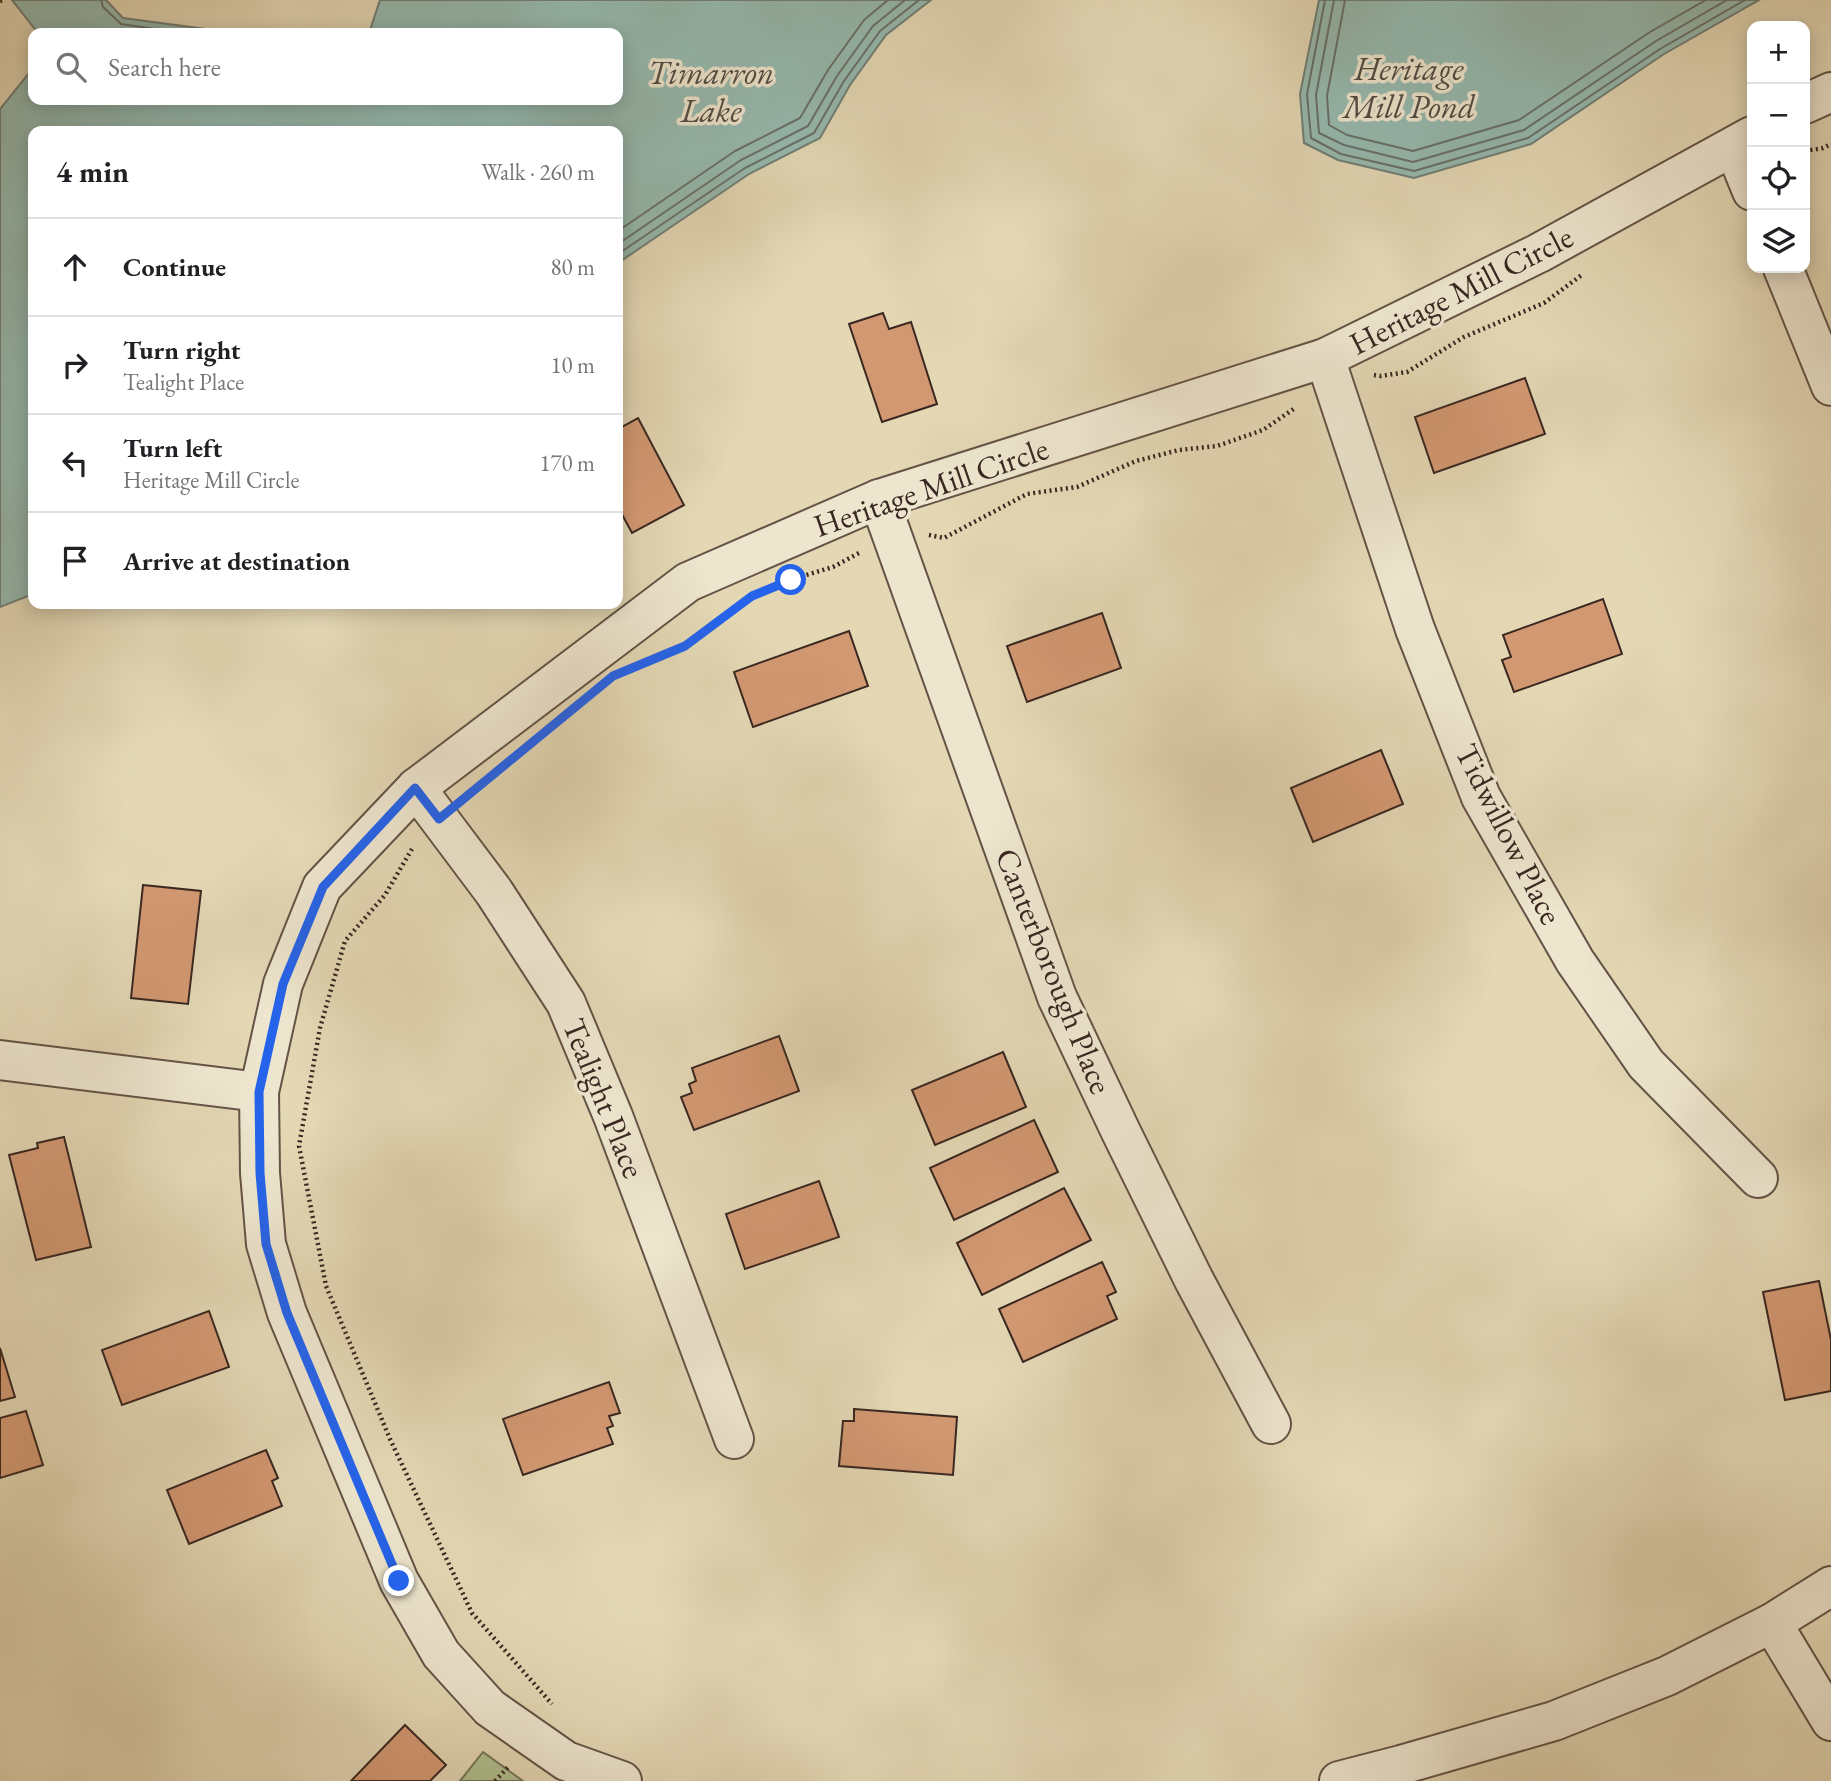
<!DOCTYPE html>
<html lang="en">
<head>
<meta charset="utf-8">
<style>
	:root { --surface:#fff; --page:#f6f6f6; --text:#202124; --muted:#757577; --line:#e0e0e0 }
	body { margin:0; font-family:"EB Garamond",serif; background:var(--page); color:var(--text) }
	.controls { position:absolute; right:21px; top:21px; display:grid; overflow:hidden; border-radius:14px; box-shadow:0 4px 18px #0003 }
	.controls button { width:63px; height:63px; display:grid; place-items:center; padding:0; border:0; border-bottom:2px solid var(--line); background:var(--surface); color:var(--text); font:35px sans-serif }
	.stop { position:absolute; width:21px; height:21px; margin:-16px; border:5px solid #2563eb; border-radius:50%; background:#fff }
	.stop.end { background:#2563eb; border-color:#fff; box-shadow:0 2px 7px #0008 }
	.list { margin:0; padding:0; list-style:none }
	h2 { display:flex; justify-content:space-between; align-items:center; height:91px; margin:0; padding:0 28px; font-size:30px }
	h2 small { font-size:23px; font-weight:400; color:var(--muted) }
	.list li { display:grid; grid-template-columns:46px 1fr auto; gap:21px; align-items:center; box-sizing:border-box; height:98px; padding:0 28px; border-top:2px solid var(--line) }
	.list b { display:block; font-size:26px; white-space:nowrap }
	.list p { margin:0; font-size:23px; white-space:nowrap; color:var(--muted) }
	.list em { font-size:23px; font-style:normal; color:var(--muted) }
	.icon { flex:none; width:38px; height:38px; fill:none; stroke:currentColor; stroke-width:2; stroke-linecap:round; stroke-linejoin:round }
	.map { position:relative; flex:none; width:1831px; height:1781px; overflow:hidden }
	.search { position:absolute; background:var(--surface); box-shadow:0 4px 18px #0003; left:28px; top:28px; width:595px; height:77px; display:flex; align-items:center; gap:18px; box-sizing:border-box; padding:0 24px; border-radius:14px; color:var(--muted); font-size:26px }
	.panel { position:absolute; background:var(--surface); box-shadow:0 4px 18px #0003; left:28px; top:126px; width:595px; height:483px; border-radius:14px }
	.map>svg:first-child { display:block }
</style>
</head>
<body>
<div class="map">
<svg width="1831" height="1781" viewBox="0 0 1831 1781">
	<rect width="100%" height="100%" fill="#e3d7b4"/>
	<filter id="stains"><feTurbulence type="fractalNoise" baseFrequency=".00286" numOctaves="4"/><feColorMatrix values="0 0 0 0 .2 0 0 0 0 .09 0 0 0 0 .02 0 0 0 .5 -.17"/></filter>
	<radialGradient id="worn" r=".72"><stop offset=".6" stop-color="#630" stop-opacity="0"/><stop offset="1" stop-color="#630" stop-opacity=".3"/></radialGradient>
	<!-- green -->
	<polygon fill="#b0bf90" stroke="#747358" stroke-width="2" points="483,1752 523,1781 460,1781"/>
	<!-- water -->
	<g fill="#95b9af" stroke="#707f76" stroke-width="2">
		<polygon points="12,0 106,0 123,18 213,30 217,33 38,33"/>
		<polygon points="380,0 931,0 886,35 850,85 820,138 749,174 618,263 618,131 33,131 33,594 0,607 0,109 33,68 33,100 618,100 618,33 369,33"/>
		<polygon points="1319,0 1759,0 1664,54 1531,144 1414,178 1338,160 1304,143 1300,94"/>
	</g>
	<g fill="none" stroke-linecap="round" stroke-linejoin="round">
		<!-- shore -->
		<g stroke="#677068" stroke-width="2">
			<polyline points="101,0 103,7 121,24 182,33"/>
			<polyline points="1325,0 1307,94 1311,138 1341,154 1414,171 1528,138 1660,49 1745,0"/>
			<polyline points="1334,0 1316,95 1319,133 1344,145 1413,162 1524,130 1656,41 1727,0"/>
			<polyline points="1345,0 1327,96 1329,125 1347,135 1413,151 1519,120 1650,32 1706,0"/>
			<polyline points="618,231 735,151 800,118 828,70 864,20 888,0"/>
			<polyline points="618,244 741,160 808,126 837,76 873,26 905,0"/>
			<polyline points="618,254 745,168 814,133 844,81 880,31 919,0"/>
		</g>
	</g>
	<!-- building -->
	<g fill="#d29872" stroke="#392721" stroke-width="2">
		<polygon points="883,313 889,329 911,322 937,404 882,422 849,324"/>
		<polygon points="1525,378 1545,434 1434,473 1415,417"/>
		<polygon points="638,418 684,505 632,533 618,507 618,429"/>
		<polygon points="1603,599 1622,654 1514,692 1502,660 1511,657 1503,635"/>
		<polygon points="1102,613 1121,668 1027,702 1007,646"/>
		<polygon points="849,631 868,686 753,727 734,672"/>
		<polygon points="1381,750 1403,804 1313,842 1291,788"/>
		<polygon points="143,885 201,891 188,1004 131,998"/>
		<polygon points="779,1036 799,1091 694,1130 681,1097 692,1093 689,1084 696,1081 692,1068"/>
		<polygon points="1003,1052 1026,1107 935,1145 912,1090"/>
		<polygon points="1034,1120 1058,1172 954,1220 930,1168"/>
		<polygon points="64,1137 91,1247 36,1260 9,1155 38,1148 37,1143"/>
		<polygon points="819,1181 839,1237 745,1269 726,1214"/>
		<polygon points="1064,1188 1091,1240 982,1295 957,1243"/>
		<polygon points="1102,1262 1116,1292 1107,1296 1117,1319 1023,1362 999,1309"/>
		<polygon points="1819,1281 1831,1340 1831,1391 1785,1400 1763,1292"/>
		<polygon points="209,1311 229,1367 122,1405 102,1350"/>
		<polygon points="0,1348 15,1397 0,1401"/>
		<polygon points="609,1382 620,1413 609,1416 613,1426 607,1428 613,1444 523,1475 503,1419"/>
		<polygon points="854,1409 957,1417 953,1475 839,1466 843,1421 854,1421"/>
		<polygon points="26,1411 43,1465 0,1478 0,1418"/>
		<polygon points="266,1450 278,1478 272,1481 282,1506 189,1544 167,1490"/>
		<polygon points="405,1725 446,1765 430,1781 351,1781"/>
	</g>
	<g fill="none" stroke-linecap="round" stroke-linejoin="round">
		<defs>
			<g id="minor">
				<polyline points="1805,104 1831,92"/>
				<polyline points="1734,147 1752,191"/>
				<polyline points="1783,268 1831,386"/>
				<polyline points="1325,358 1415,629 1481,797 1575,961 1646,1064 1758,1178"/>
				<polyline points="879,499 1057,997 1121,1132 1194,1280 1271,1424"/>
				<polyline points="416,788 494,892 566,1003 613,1116 734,1439"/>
				<polyline points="0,1060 259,1092"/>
				<polyline points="1772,1623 1831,1721"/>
				<polyline points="622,1781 566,1761 490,1708 441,1654 399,1581 287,1313 266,1244 260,1173 259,1092 283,984 322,887 416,788 688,582 879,499 1325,358 1539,253 1752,136"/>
				<polyline points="1339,1781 1401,1765 1554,1721 1667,1676 1772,1623 1831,1586"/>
			</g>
		</defs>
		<!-- minor casing -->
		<use href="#minor" stroke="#645346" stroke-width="42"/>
		<!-- path -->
		<g stroke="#392721" stroke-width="4.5" stroke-dasharray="2 3.5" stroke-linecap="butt">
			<polyline points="0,1 3,0"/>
			<polyline points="1805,151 1823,148 1831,144"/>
			<polyline points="1374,375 1381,376 1407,372 1464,337 1544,303 1583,274"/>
			<polyline points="929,535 944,538 1027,494 1077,487 1136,461 1179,450 1217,446 1263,430 1295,408"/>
			<polyline points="796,578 833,567 859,553"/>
			<polyline points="647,662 685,646 752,596"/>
			<polyline points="412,849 385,895 345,941 320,1028 299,1146 326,1286 390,1439 472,1613 552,1704"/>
			<polyline points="495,1781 509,1766"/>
		</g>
		<!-- minor -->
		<use href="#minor" stroke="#ede5ce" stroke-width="38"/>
	</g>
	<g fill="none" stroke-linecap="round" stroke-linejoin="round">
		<!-- route -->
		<polyline stroke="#2563eb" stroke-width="9" points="399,1581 287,1313 266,1244 260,1173 259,1092 283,984 323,887 415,788 439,819 613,676 685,646 752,596 791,580"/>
	</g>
	<g text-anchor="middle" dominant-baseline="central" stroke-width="7" stroke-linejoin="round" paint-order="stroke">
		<!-- street labels -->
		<g font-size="32" fill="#392721" stroke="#ede5ce">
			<text transform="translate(1461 290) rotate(-27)">Heritage Mill Circle</text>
			<text transform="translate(931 487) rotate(-19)">Heritage Mill Circle</text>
			<text transform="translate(1509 834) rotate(63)">Tidwillow Place</text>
			<text transform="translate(1054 971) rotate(68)">Canterborough Place</text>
			<text transform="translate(604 1098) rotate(68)">Tealight Place</text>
		</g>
		<!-- water labels -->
		<g font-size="33" font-style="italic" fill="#504c44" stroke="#ede5ce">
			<text x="1409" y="68">Heritage<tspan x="1409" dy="38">Mill Pond</tspan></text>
			<text x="711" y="72">Timarron<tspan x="711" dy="38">Lake</tspan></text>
		</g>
	</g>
	<rect width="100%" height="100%" filter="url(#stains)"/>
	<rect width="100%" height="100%" fill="url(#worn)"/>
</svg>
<div class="controls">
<button>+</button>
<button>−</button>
<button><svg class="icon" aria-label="locate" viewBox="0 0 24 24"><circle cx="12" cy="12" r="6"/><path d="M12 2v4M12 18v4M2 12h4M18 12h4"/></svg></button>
<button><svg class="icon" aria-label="layers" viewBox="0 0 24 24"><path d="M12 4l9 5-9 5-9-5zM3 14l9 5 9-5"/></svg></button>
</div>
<div class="stop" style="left:791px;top:580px"></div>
<div class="stop end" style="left:399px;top:1581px"></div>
<div class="search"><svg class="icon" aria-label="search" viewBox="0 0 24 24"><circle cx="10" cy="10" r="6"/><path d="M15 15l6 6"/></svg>Search here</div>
<section class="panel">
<h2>4 min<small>Walk · 260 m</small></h2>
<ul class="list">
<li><svg class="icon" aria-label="ahead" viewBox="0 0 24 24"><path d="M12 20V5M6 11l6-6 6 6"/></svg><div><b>Continue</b></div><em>80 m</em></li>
<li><svg class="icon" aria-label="right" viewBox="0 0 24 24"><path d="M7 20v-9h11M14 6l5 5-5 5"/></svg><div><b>Turn right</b><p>Tealight Place</p></div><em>10 m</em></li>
<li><svg class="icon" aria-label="left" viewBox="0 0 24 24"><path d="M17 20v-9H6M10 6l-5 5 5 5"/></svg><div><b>Turn left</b><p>Heritage Mill Circle</p></div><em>170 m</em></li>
<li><svg class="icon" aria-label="arrive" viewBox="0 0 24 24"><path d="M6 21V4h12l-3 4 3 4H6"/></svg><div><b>Arrive at destination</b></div></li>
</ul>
</section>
</div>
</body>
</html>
